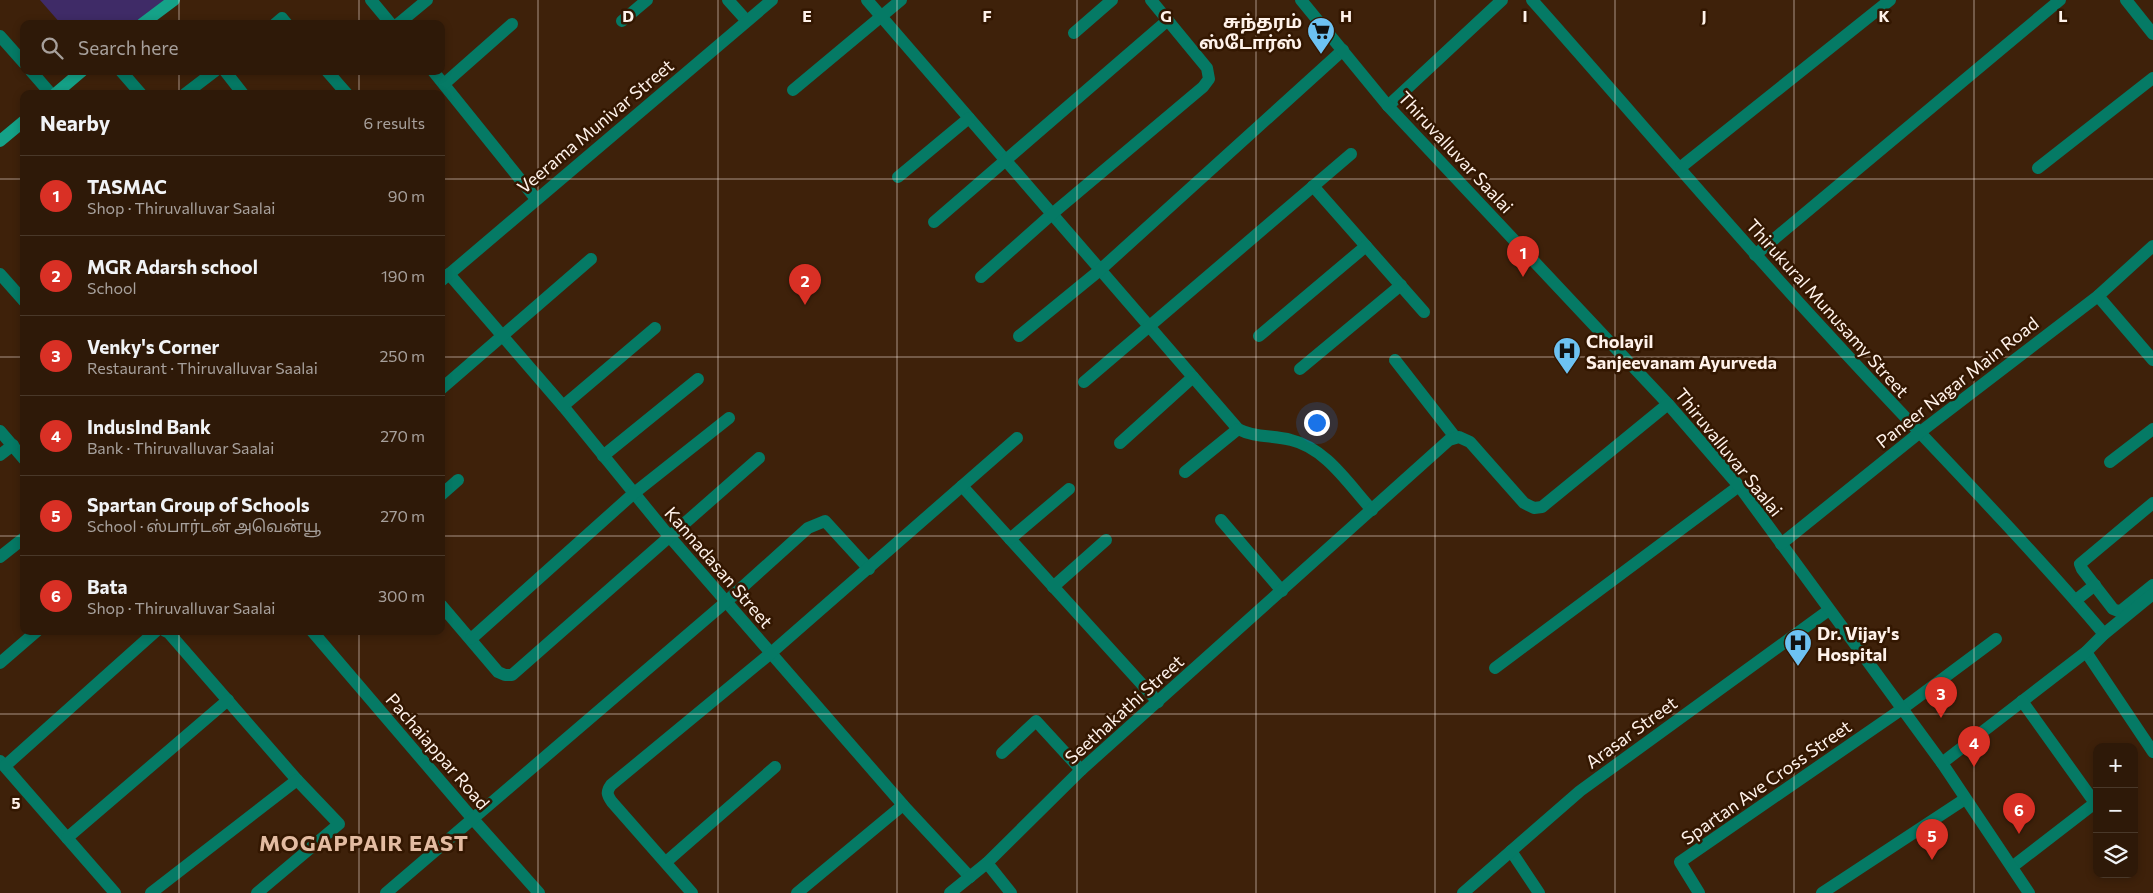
<!DOCTYPE html>
<html lang="en">
<head>
<meta charset="utf-8">
<style>
	:root { --surface:#2e1908; --page:#362212; --text:#f1f3f6; --muted:#a7a09c; --line:#493829; --accent:#d93025 }
	body { margin:0; font-family:Commissioner,"Noto Sans Tamil",sans-serif; background:var(--page); color:var(--text) }
	.controls { position:absolute; right:15px; bottom:15px; display:grid; overflow:hidden; border-radius:10px; box-shadow:0 2px 8px #0003 }
	.controls button { width:45px; height:45px; display:grid; place-items:center; padding:0; border:0; border-bottom:1px solid var(--line); background:var(--surface); color:var(--text); font:25px sans-serif }
	.you { position:absolute; left:1316px; top:422px; width:18px; height:18px; margin:-12px; border:4px solid #fff; border-radius:50%; background:#1a73e8; box-shadow:0 0 0 8px #1a73e833 }
	.badge { display:grid; place-items:center; width:32px; height:32px; border-radius:50%; background:var(--accent); color:#fff; font-size:16px; font-weight:700 }
	.pin { position:absolute; translate:-50% -41px; filter:drop-shadow(0 1px 2px #0008) }
	.pin::after { content:''; position:absolute; top:26px; width:18px; height:15px; background:inherit; clip-path:polygon(0 0,100% 0,50% 100%) }
	.list { margin:0; padding:0; list-style:none }
	h2 { display:flex; justify-content:space-between; align-items:center; height:65px; margin:0; padding:0 20px; font-size:21px }
	h2 small { font-size:16px; font-weight:400; color:var(--muted) }
	.list li { display:grid; grid-template-columns:32px 1fr auto; gap:15px; align-items:center; box-sizing:border-box; height:80px; padding:0 20px; border-top:1px solid var(--line) }
	.list b { display:block; font-size:19px; white-space:nowrap }
	.list p { margin:0; font-size:16px; white-space:nowrap; color:var(--muted) }
	.list em { font-size:16px; font-style:normal; color:var(--muted) }
	.icon { flex:none; width:28px; height:28px; fill:none; stroke:currentColor; stroke-width:2; stroke-linecap:round; stroke-linejoin:round }
	.map { position:relative; flex:none; width:2153px; height:893px; overflow:hidden }
	.search { position:absolute; background:var(--surface); box-shadow:0 2px 8px #0003; left:20px; top:20px; width:425px; height:55px; display:flex; align-items:center; gap:12px; box-sizing:border-box; padding:0 18px; border-radius:10px; color:var(--muted); font-size:19px }
	.panel { position:absolute; background:var(--surface); box-shadow:0 2px 8px #0003; left:20px; top:90px; width:425px; height:545px; border-radius:10px }
	.map>svg:first-child { display:block }
</style>
</head>
<body>
<div class="map">
<svg width="2153" height="893" viewBox="0 0 2153 893">
	<rect width="100%" height="100%" fill="#3e210a"/>
	<!-- green -->
	<polygon fill="#3f2b67" points="40,0 174,0 143,24 61,24"/>
	<g fill="none" stroke-linecap="round" stroke-linejoin="round">
		<!-- minor -->
		<g stroke="#057a65" stroke-width="12">
			<polyline points="371,0 391,24"/>
			<polyline points="728,0 746,20"/>
			<path d="M 867,0 L 1238,429 C 1255,438 1273,435 1291,440 C 1326,448 1349,485 1372,510"/>
			<path d="M 1532,0 C 1630,110 1725,223 1825,331 C 1917,432 2015,529 2104,634"/>
			<polyline points="2126,0 2153,34"/>
			<polyline points="622,21 647,0"/>
			<polyline points="275,24 282,18 287,24"/>
			<polyline points="398,24 427,0"/>
			<polyline points="1074,33 1112,0"/>
			<polyline points="0,36 24,63"/>
			<polyline points="31,71 51,94"/>
			<polyline points="121,71 141,94"/>
			<polyline points="225,71 243,94"/>
			<polyline points="327,71 347,94"/>
			<polyline points="433,71 536,199"/>
			<polyline points="444,84 512,24"/>
			<polyline points="793,90 901,0"/>
			<polyline points="185,94 215,71"/>
			<polyline points="1388,106 1502,0"/>
			<polyline points="1681,167 1890,0"/>
			<polyline points="2038,168 2153,78"/>
			<polyline points="898,177 969,118"/>
			<polyline points="1313,186 1424,312"/>
			<polyline points="934,222 1168,20"/>
			<polyline points="1755,255 2060,0"/>
			<polyline points="0,274 24,301"/>
			<polyline points="449,274 563,406 669,536 903,805 970,877"/>
			<polyline points="981,277 1052,214 1203,87 1209,79 1207,68 1151,0"/>
			<polyline points="441,281 772,0"/>
			<polyline points="2098,296 2153,360"/>
			<polyline points="1019,336 1100,270 1343,50"/>
			<polyline points="1259,336 1366,246"/>
			<polyline points="1395,360 1455,437"/>
			<polyline points="1300,369 1401,285"/>
			<polyline points="1084,382 1351,154"/>
			<polyline points="441,389 591,259"/>
			<polyline points="563,406 655,328"/>
			<polyline points="0,431 24,459"/>
			<polyline points="1120,443 1193,377"/>
			<polyline points="0,455 13,445"/>
			<polyline points="603,456 698,379"/>
			<polyline points="2110,462 2153,429"/>
			<polyline points="1185,472 1238,429"/>
			<polyline points="962,486 1158,702"/>
			<polyline points="441,495 458,480"/>
			<polyline points="2153,503 2080,564 2082,569 2113,609 2118,611 2122,610 2153,585"/>
			<polyline points="1221,520 1282,591"/>
			<polyline points="1010,539 1069,489"/>
			<polyline points="0,557 24,538"/>
			<polyline points="1053,587 1106,540"/>
			<polyline points="2076,600 2095,585"/>
			<polyline points="441,605 498,672 505,675 512,675 759,458"/>
			<polyline points="165,631 169,633 297,780 339,824 257,893"/>
			<polyline points="312,631 472,818 539,893"/>
			<polyline points="471,639 633,494 729,418"/>
			<polyline points="2086,652 2153,752"/>
			<polyline points="0,663 37,631"/>
			<polyline points="1495,668 1739,486"/>
			<polyline points="1002,753 1036,721 1081,770"/>
			<polyline points="0,761 115,893"/>
			<polyline points="1942,763 2086,652 2104,634 2153,594"/>
			<polyline points="5,766 156,631"/>
			<polyline points="67,838 228,700"/>
			<polyline points="1511,851 1539,893"/>
			<polyline points="666,862 775,767"/>
			<polyline points="987,863 1011,893"/>
			<polyline points="2012,867 2095,803 2022,701"/>
			<polyline points="151,893 297,780"/>
			<polyline points="386,893 727,601 808,528 825,521 869,569"/>
			<path d="M 692,893 L 612,802 C 607,795 606,792 611,785 L 771,653 L 1017,438"/>
			<polyline points="797,893 903,805"/>
			<polyline points="1463,893 1580,791 1829,610"/>
			<polyline points="1699,893 1680,862 1902,709 1996,639"/>
			<polyline points="1822,893 1965,799"/>
		</g>
		<!-- tertiary -->
		<g stroke="#057a65" stroke-width="12">
			<polyline points="1301,0 1388,106 1668,404 1739,486 1942,763 2029,893"/>
			<polyline points="1781,544 1919,433 2098,296 2153,246"/>
			<polyline points="950,893 987,863 1081,770 1449,440 1459,437 1470,442 1524,503 1534,508 1542,507 1668,404"/>
		</g>
		<!-- secondary -->
		<g stroke="#15a288" stroke-width="12">
			<polyline points="142,24 174,0"/>
			<polyline points="55,94 82,71"/>
			<polyline points="0,141 24,121"/>
		</g>
	</g>
	<!-- grid -->
	<path fill="none" stroke="#fff2ea" stroke-width="1" stroke-opacity="0.55" d="M 179,0 L 179,24M 359,0 L 359,24M 538,0 L 538,893M 718,0 L 718,893M 897,0 L 897,893M 1077,0 L 1077,893M 1256,0 L 1256,893M 1435,0 L 1435,893M 1615,0 L 1615,893M 1794,0 L 1794,893M 1974,0 L 1974,893M 179,71 L 179,94M 359,71 L 359,94M 0,179 L 24,179M 441,179 L 2153,179M 0,357 L 24,357M 441,357 L 2153,357M 0,536 L 24,536M 441,536 L 2153,536M 179,631 L 179,893M 359,631 L 359,893M 0,714 L 2153,714"/>
	<!-- icons -->
	<defs>
		<symbol id="supermarket-pin" viewBox="-11 -11 22 30"><path d="M0 17L-7.5 6A9.5 9.5 0 1 1 7.5 6Z" fill="#6dc2f3" stroke="#331701"/><path d="M-6-5.5h2.5l.6 2H6L4.5 2H-2.5L-4.4-4H-6ZM-1.5 3.2a1.3 1.3 0 1 0 .1 0ZM3 3.2a1.3 1.3 0 1 0 .1 0Z" fill="#111"/></symbol>
		<symbol id="hospital-pin" viewBox="-11 -11 22 30"><path d="M0 17L-7.5 6A9.5 9.5 0 1 1 7.5 6Z" fill="#6dc2f3" stroke="#331701"/><path d="M-5-5h3v3.5h4V-5h3V5h-3V1.5h-4V5h-3Z" fill="#111"/></symbol>
	</defs>
	<g fill-rule="evenodd">
		<use href="#supermarket-pin" x="1305" y="15" width="32" height="43"/>
		<use href="#hospital-pin" x="1551" y="335" width="32" height="43"/>
		<use href="#hospital-pin" x="1782" y="627" width="32" height="43"/>
	</g>
	<g text-anchor="middle" dominant-baseline="central" stroke-width="5" stroke-linejoin="round" paint-order="stroke">
		<!-- poi labels -->
		<g font-size="18" font-weight="bold" fill="#fff2ea" stroke="#331701" text-anchor="start">
			<text x="1302" y="21" text-anchor="end">சுந்தரம்<tspan x="1302" dy="21">ஸ்டோர்ஸ்</tspan></text>
			<text x="1586" y="341">Cholayil<tspan x="1586" dy="21">Sanjeevanam Ayurveda</tspan></text>
			<text x="1817" y="633">Dr. Vijay's<tspan x="1817" dy="21">Hospital</tspan></text>
		</g>
		<!-- street labels -->
		<g font-size="18" fill="#fff2ea" stroke="#331701">
			<text transform="translate(595 126) rotate(-40)">Veerama Munivar Street</text>
			<text transform="translate(1456 152) rotate(47)">Thiruvalluvar Saalai</text>
			<text transform="translate(1828 308) rotate(48)">Thirukural Munusamy Street</text>
			<text transform="translate(1957 382) rotate(-38)">Paneer Nagar Main Road</text>
			<text transform="translate(1729 452) rotate(51)">Thiruvalluvar Saalai</text>
			<text transform="translate(719 567) rotate(49)">Kannadasan Street</text>
			<text transform="translate(1124 709) rotate(-42)">Seethakathi Street</text>
			<text transform="translate(1631 732) rotate(-36)">Arasar Street</text>
			<text transform="translate(438 751) rotate(49)">Pachaiappar Road</text>
			<text transform="translate(1766 782) rotate(-35)">Spartan Ave Cross Street</text>
		</g>
		<!-- district labels -->
		<g font-size="22" font-weight="bold" letter-spacing="1" fill="#e3bca2" stroke="#331701">
			<text x="364" y="842">MOGAPPAIR EAST</text>
		</g>
	</g>
	<g font-size="16" text-anchor="middle" font-weight="bold" fill="#fff2ea" stroke="#331701" stroke-width="5" stroke-linejoin="round" paint-order="stroke">
		<text x="628" y="22">D</text>
		<text x="807" y="22">E</text>
		<text x="987" y="22">F</text>
		<text x="1166" y="22">G</text>
		<text x="1346" y="22">H</text>
		<text x="1525" y="22">I</text>
		<text x="1704" y="22">J</text>
		<text x="1884" y="22">K</text>
		<text x="2063" y="22">L</text>
		<text x="16" y="809">5</text>
	</g>
</svg>
<div class="controls">
<button>+</button>
<button>−</button>
<button><svg class="icon" aria-label="layers" viewBox="0 0 24 24"><path d="M12 4l9 5-9 5-9-5zM3 14l9 5 9-5"/></svg></button>
</div>
<div class="you"></div>
<div class="pin badge" style="left:1523px;top:277px">1</div>
<div class="pin badge" style="left:805px;top:305px">2</div>
<div class="pin badge" style="left:1941px;top:718px">3</div>
<div class="pin badge" style="left:1974px;top:767px">4</div>
<div class="pin badge" style="left:1932px;top:860px">5</div>
<div class="pin badge" style="left:2019px;top:834px">6</div>
<div class="search"><svg class="icon" aria-label="search" viewBox="0 0 24 24"><circle cx="10" cy="10" r="6"/><path d="M15 15l6 6"/></svg>Search here</div>
<section class="panel">
<h2>Nearby<small>6 results</small></h2>
<ul class="list">
<li><span class="badge">1</span><div><b>TASMAC</b><p>Shop · Thiruvalluvar Saalai</p></div><em>90 m</em></li>
<li><span class="badge">2</span><div><b>MGR Adarsh school</b><p>School</p></div><em>190 m</em></li>
<li><span class="badge">3</span><div><b>Venky's Corner</b><p>Restaurant · Thiruvalluvar Saalai</p></div><em>250 m</em></li>
<li><span class="badge">4</span><div><b>IndusInd Bank</b><p>Bank · Thiruvalluvar Saalai</p></div><em>270 m</em></li>
<li><span class="badge">5</span><div><b>Spartan Group of Schools</b><p>School · ஸ்பார்டன் அவென்யூ</p></div><em>270 m</em></li>
<li><span class="badge">6</span><div><b>Bata</b><p>Shop · Thiruvalluvar Saalai</p></div><em>300 m</em></li>
</ul>
</section>
</div>
</body>
</html>
